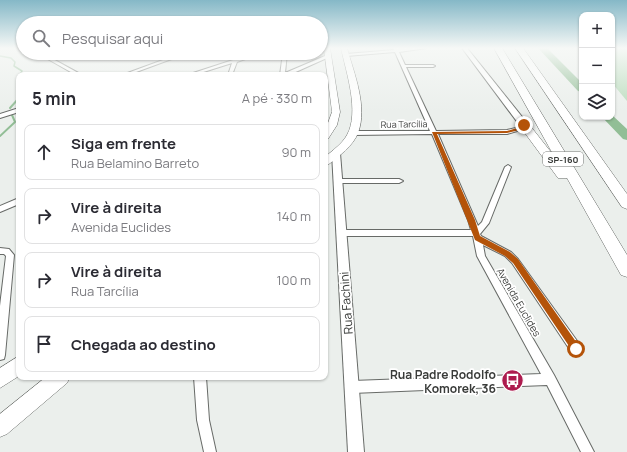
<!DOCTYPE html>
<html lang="pt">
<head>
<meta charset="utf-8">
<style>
	:root { --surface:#fff; --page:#f7f7f7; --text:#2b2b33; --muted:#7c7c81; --line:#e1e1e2 }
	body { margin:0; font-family:Manrope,sans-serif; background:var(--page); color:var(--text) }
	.controls { position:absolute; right:12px; top:12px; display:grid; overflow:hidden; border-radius:8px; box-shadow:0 1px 3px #0004 }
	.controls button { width:36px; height:36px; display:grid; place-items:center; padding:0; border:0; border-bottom:1px solid var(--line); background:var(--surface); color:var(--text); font:20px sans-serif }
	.stop { position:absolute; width:12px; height:12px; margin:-9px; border:3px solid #b45309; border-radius:50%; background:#fff }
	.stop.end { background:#b45309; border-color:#fff; box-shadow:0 1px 4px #0008 }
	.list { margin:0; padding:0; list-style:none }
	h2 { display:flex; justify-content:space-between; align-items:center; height:52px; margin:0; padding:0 16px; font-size:17px }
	h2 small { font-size:13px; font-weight:400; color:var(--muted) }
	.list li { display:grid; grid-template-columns:26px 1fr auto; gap:12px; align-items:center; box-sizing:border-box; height:56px; margin:0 8px 8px; padding:0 8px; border:1px solid var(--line); border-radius:8px }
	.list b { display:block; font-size:15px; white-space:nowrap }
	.list p { margin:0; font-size:13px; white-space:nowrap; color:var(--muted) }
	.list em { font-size:13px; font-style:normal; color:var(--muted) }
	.icon { flex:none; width:22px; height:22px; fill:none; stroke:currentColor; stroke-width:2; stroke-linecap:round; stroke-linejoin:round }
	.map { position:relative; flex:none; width:627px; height:452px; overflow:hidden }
	.search { position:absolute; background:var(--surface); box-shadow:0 1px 3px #0004; left:16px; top:16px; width:312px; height:44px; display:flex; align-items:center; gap:10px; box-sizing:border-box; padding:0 14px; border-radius:22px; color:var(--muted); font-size:15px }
	.panel { position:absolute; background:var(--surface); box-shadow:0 1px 3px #0004; left:16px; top:72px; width:312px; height:308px; border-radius:8px }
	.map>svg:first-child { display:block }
</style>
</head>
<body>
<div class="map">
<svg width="627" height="452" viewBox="0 0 627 452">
	<rect width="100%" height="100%" fill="#ebefec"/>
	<!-- green -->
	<polygon fill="#badcbd" points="612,48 627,48 627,101 612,83"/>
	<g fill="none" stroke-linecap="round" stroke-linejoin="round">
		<!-- stream-far1 -->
		<g stroke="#92be96" stroke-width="1.5">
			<polyline points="0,56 11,58 15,62 14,66 22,71 20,75"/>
			<polyline points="19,76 19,82"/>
		</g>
		<!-- stream -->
		<g stroke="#92be96" stroke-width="2">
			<polyline points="10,108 19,98"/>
			<polyline points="0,136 15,122 12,115"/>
		</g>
		<!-- river -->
		<g fill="#92be96" fill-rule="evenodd">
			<polygon points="538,48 547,48 582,83 582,92 578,91"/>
			<polygon points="612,115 627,129 627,140 623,139 602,117 612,117"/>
		</g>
		<defs>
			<g id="minor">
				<polygon points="393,48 427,48 399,52 405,65 433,65 435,66 433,67 406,67 436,131 507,130 520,127 522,124 527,125 524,129 507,134 438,134 478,226 482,222 505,167 508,165 511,167 489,223 480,234 481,236 511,252 518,259 580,345 581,349 580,353 576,354 572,353 512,263 505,256 483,245 485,256 554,375 594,452 581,452 547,385 352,393 348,391 346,387 348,383 352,381 541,374 477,256 473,236 341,236 338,235 337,233 338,231 341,230 471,230 468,220 432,134 353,135 350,133 353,131 430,131 395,52 346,56 344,55 346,54 394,50"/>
				<polygon points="37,53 42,53 82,75 76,75"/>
				<polygon points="182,53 188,53 128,75 122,75"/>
				<polygon points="236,53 240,53 238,58 256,53 262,53 237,62 232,75 228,75 232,63 194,75 187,75 233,60"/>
				<polygon points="283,53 287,53 285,73 325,56 329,57 289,75 280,75"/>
				<polygon points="19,108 19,112 0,118 0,114"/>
				<polygon points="336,179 399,179 403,181 399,183 336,183 334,181"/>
				<polygon points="19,198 19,204 0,212 0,206"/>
				<polygon points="0,248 9,249 14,255 5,355 4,359 0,360 0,306 6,256 4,254 0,254"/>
				<polygon points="194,377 206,377 209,420 216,452 204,452 197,420"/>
			</g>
			<g id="tertiary">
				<polygon points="462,48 467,48 527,123 527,127 521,127"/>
				<polygon points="333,151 336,151 340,153 364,452 348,452 332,153"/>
			</g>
			<g id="primary">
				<polygon points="324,48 330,48 340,112 337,125 328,139 325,140 325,131 332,112"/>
				<path d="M 341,48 L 347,48 C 354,73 368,107 358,133 C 353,146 339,156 329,164 L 325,165 L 325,157 C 333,150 342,144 347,135 C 360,112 346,72 341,48 Z"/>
				<polygon points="19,356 19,376 0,388 0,368"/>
				<polygon points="46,377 70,377 67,383 7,434 0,437 0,414"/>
			</g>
			<g id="motorway">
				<polygon points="494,48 502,48 627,255 627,277 621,275 567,178 558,178 519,125 520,123 528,123 554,156"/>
				<polygon points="515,48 523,48 627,194 627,209 622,207"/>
			</g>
		</defs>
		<!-- minor casing -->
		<use href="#minor" stroke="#676a67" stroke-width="2"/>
		<!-- tertiary casing -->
		<use href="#tertiary" stroke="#676a67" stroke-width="2"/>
		<!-- primary casing -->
		<use href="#primary" stroke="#676a67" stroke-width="1"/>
		<!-- motorway casing -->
		<use href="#motorway" stroke="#676a67" stroke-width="1"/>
		<!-- minor -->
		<use href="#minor" fill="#fff" fill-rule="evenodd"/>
		<!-- tertiary -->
		<use href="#tertiary" fill="#fff" fill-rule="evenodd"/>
		<!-- primary -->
		<use href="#primary" fill="#fff" fill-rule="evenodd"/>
		<!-- motorway -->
		<use href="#motorway" fill="#fff" fill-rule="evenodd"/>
	</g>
	<!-- sky -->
	<linearGradient id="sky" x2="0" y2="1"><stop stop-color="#85b8c7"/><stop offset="0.43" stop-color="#f6f8f6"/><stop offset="1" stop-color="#f6f8f6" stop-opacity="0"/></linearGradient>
	<rect width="627" height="112" fill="url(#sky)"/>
	<!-- route -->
	<polygon fill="#b45309" points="524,123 527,125 524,129 507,133 437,134 475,220 480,236 510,252 518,259 579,346 580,349 576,353 573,352 513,263 505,256 475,240 432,132 507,131 520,127"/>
	<!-- icons -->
	<defs>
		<symbol id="bus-disc" viewBox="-11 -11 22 22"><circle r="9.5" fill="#ad1b4e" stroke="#fff"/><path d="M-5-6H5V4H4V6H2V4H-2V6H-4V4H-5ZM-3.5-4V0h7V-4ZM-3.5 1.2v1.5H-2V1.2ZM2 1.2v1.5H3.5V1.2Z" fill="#fff"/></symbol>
	</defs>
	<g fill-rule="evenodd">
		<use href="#bus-disc" x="500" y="368" width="25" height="25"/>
	</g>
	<g text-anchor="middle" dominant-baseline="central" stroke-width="3.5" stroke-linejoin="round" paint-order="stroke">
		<!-- far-street labels -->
		<g font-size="9" fill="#393b39" stroke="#fff">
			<text transform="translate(404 124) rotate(-1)">Rua Tarcília</text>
		</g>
		<!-- shield labels -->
		<rect fill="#fff" stroke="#747674" stroke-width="1" x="543" y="152" width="40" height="14" rx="3"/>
		<g font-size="9" font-weight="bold" fill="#393b39">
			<text x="563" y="159">SP-160</text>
		</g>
		<!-- street labels -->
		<g font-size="10" fill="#393b39" stroke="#fff">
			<text transform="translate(519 302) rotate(60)">Avenida Euclides</text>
		</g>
		<!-- near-street labels -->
		<g font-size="12" fill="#393b39" stroke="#fff">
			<text transform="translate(346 303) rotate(-94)">Rua Fachini</text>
		</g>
		<!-- near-poi labels -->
		<g font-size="12" font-weight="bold" fill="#393b39" stroke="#fff" text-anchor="end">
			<text x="496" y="374">Rua Padre Rodolfo<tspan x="496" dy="14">Komorek, 36</tspan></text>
		</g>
	</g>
</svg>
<div class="controls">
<button>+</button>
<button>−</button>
<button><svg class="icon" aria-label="layers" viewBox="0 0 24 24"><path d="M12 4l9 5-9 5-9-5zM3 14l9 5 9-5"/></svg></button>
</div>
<div class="stop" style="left:576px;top:349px"></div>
<div class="stop end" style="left:524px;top:125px"></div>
<div class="search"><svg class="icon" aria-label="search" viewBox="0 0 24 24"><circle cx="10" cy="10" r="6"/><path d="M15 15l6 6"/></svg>Pesquisar aqui</div>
<section class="panel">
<h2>5 min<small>A pé · 330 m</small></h2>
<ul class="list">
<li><svg class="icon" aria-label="ahead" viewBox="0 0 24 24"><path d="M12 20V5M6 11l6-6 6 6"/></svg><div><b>Siga em frente</b><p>Rua Belamino Barreto</p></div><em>90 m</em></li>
<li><svg class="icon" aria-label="right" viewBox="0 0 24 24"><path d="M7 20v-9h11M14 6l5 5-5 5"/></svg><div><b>Vire à direita</b><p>Avenida Euclides</p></div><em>140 m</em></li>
<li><svg class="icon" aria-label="right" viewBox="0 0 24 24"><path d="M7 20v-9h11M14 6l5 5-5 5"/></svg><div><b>Vire à direita</b><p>Rua Tarcília</p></div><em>100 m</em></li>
<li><svg class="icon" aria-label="arrive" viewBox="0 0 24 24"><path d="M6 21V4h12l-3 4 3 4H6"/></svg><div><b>Chegada ao destino</b></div></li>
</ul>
</section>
</div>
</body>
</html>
